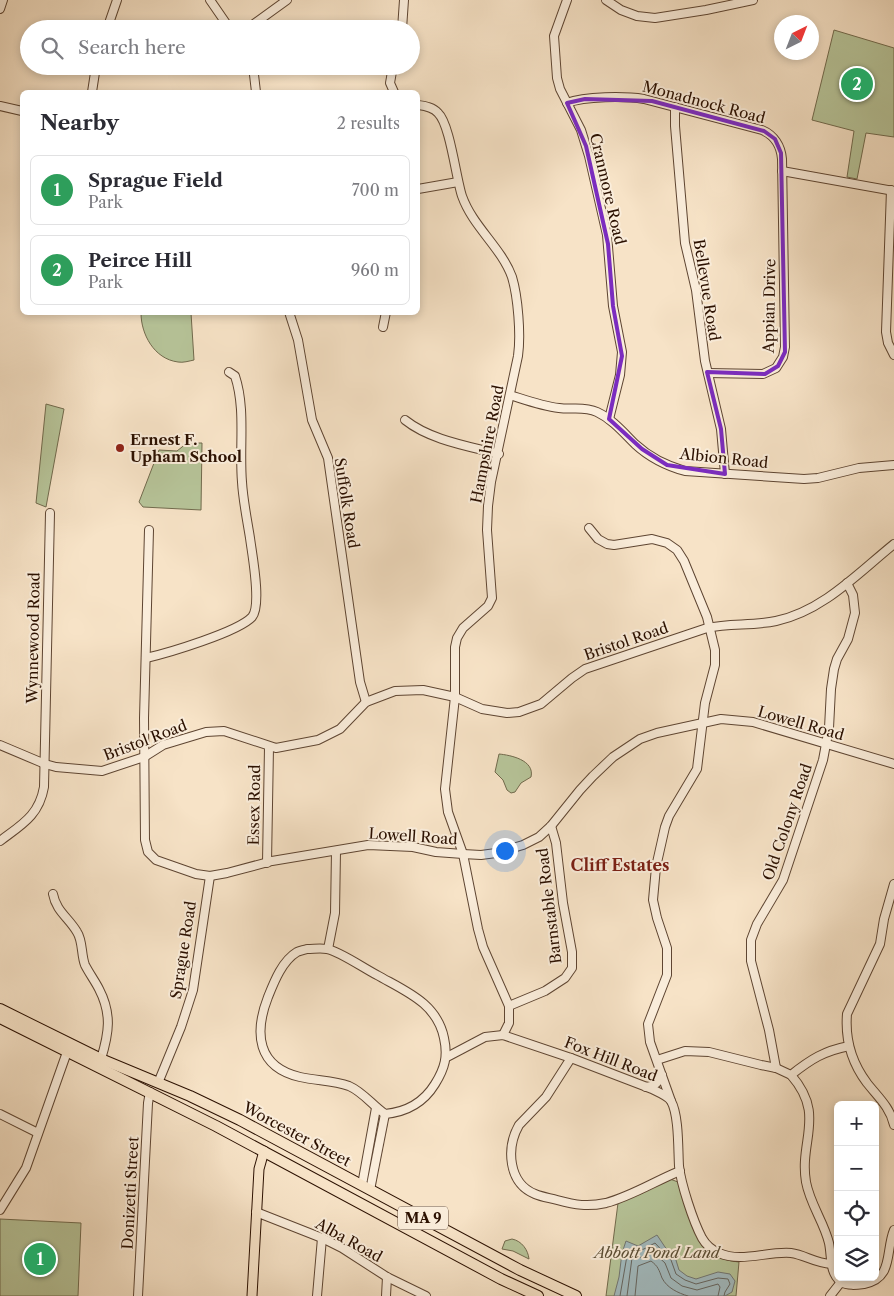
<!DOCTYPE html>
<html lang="en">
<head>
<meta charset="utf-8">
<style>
	:root { --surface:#fff; --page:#f7f7f7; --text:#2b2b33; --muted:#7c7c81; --line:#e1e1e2; --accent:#8f2418 }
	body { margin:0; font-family:"Libre Caslon Text",serif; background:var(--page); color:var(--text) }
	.controls { position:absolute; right:15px; bottom:15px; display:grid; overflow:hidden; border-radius:8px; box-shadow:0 2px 8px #0003 }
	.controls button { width:45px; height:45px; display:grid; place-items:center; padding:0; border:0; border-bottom:1px solid var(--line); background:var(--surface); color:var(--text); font:25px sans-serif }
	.compass { position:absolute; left:774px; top:15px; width:45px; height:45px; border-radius:50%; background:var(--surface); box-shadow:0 2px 8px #0003; rotate:42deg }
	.you { position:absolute; left:504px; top:850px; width:18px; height:18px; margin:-12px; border:4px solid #fff; border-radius:50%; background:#1a73e8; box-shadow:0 0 0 8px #1a73e833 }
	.badge { display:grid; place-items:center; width:32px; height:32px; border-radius:50%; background:var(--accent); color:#fff; font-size:16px; font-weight:700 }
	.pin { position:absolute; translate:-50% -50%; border:2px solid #fff; box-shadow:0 1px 5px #0006 }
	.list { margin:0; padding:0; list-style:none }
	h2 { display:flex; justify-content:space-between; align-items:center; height:65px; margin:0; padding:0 20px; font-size:21px }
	h2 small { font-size:16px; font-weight:400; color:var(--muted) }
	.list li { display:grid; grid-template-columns:32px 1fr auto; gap:15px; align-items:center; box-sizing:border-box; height:70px; margin:0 10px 10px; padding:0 10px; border:1px solid var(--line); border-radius:8px }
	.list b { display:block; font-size:19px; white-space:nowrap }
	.list p { margin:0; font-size:16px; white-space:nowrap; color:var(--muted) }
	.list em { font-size:16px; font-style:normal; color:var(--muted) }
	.icon { flex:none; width:28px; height:28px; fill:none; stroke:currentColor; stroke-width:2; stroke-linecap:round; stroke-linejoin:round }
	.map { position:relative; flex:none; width:894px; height:1296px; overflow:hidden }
	.search { position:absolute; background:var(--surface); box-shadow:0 2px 8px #0003; left:20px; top:20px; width:400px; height:55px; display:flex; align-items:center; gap:12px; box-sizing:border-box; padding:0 18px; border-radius:28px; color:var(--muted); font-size:19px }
	.panel { position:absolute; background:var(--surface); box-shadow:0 2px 8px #0003; left:20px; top:90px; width:400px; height:225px; border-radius:8px }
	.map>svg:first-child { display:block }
</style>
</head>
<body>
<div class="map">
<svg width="894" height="1296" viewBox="0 0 894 1296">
	<rect width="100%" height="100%" fill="#f7e3c7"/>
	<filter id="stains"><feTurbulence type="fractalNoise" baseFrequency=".004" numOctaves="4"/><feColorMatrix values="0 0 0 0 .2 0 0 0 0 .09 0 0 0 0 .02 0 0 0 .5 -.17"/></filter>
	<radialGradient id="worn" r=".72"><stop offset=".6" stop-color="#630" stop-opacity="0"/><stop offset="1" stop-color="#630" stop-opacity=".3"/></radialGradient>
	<!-- green -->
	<g fill="#b7c59a" stroke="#716a4d">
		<polygon points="834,30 894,48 894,137 866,133 857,179 847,177 854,131 812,120"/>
		<path d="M 141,313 L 191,313 L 194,360 C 189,361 183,363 178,362 C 154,359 141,334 141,313 Z"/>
		<polygon points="46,404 64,409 46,507 36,503"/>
		<polygon points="187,443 202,443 201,510 143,507 139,502 159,450 177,451"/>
		<path d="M 499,754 C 510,755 535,760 531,777 L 521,783 L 515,792 L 511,793 L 507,790 L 503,780 L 495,772 Z"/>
		<path d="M 670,1179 L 678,1182 L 700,1241 C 711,1256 722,1260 739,1262 L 736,1296 L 606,1296 L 618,1203 Z"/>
		<polygon points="0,1219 81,1223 78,1296 0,1296"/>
		<path d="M 512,1239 C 522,1241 528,1250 529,1259 L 513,1251 L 502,1249 L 505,1241 Z"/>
	</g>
	<!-- water -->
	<polygon fill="#a2bbc0" stroke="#727773" points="657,1235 665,1247 675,1257 679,1270 687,1276 696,1279 718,1272 730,1274 735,1281 732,1292 725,1296 614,1296 619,1277 622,1253 626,1241 638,1246"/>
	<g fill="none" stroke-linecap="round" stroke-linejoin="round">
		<!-- shore -->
		<g stroke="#666660" stroke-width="1">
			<polyline points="620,1296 628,1250 630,1249 640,1251 655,1243 671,1260 676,1274 685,1280 696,1284 718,1278 728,1279 730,1284 725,1292 724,1296"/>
			<polyline points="627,1296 632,1258 642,1257 653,1252 665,1263 671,1278 682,1286 697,1290 718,1284 720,1287 718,1296"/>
			<path d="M 635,1296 L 638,1266 L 651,1261 C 658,1266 659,1270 662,1278 C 667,1288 678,1293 688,1296"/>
		</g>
		<defs>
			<g id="minor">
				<polyline points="210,0 230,29"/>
				<polyline points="567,0 554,36 557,78 560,89 581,130 589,156 607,235 613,306 622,352 620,375 609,419"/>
				<polyline points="606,0 621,10 637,16 655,18 706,10 753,0"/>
				<polyline points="0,9 3,0"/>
				<polyline points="107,29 117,0"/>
				<polyline points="247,29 287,0"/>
				<polyline points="402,29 404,0"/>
				<polyline points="253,66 256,92"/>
				<polyline points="393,66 390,83 394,92"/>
				<polyline points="92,92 96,66"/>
				<path d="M 567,103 C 585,96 625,96 644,99 L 762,130 C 774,135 781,146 782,159 L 785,347 L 783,357 L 776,368 L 763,374 L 708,373"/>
				<path d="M 418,105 C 425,106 433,107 438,113 C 450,124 456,178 462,196 C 473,227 501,247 512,277 C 518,297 521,335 518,356 L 491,482 L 488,506 L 487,530 L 492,598 L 488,606 L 463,628 L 457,638 L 455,647 L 455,697 L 445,789 L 448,812 L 463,854 L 478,929 L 483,947 L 509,1006 L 509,1023 L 503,1035"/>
				<polyline points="0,106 22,111"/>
				<polyline points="675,107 675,126 685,243 696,290 705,361 721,429 725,474"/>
				<polyline points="782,171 894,191"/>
				<polyline points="418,189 458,182"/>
				<polyline points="891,190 886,332 888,343 894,355"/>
				<polyline points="289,312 298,340 312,420 328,458 360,682 366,702"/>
				<polyline points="383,327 386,312"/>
				<path d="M 510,395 C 526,400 542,406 559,408 C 572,410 584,406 597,412 C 612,419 623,432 635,444 C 649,457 667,466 685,471 L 804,479 L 818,478 L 859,468 L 894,465"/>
				<path d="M 405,420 C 430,440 468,446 499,454"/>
				<polyline points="589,528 598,539 607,544 614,545 652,539 667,543 677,550 684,561 707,617 715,650 715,665 705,703 697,769 669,816 665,827 656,867 653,900 657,918 667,948 667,975 648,1024 650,1042 671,1101"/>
				<polyline points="149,530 144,718 145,840 148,852 156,860 196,874 210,876 227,873 272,861 368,845 413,847 436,852 463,854 481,855 496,853 523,845 539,837 551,826 580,790 593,776 613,757 640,739 657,733 721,719 753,722 894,764"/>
				<path d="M 146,658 C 168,653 238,632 252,617 C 262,605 252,554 250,538 C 247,519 243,500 242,482 C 239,447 246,409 235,376 L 229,372"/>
				<path d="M 0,745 L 45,764 L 56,767 L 102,771 L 144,757 L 163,745 L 206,732 L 224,731 L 276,748 L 318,740 L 340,729 L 366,702 L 395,691 L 423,690 L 455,697 L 482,709 L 507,713 L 519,712 L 541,704 L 572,678 L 585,669 L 707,628 C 730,623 753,626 776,621 C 823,611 858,573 894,544"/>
				<path d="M 0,841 C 21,825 39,816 44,787 L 50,513"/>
				<polyline points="267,863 269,747"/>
				<path d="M 894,884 L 884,919 L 880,944 L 847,1014 C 845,1039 852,1063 867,1083 C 878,1097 890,1107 894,1125"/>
				<path d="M 53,894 C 56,911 69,918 77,932 C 83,941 81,955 85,965 C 89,973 95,981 99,989 C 112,1014 109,1033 101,1059"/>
				<path d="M 307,949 C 314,949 320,948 327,949 C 339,951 365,969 377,975 C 405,991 437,1003 444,1038 C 448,1056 445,1068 435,1084 C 424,1102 406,1112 385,1114 C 372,1105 363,1092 349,1086 C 333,1080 317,1081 300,1077 C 257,1067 254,1033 268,997 C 274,982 282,961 297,952 C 299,951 304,950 307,949 Z"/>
				<polyline points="328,949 335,913 336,851"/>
				<polyline points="509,1006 545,991 565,978 572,968 572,952 563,903 556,843 551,826"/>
				<path d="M 447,1057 L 485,1037 L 503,1035 L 571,1058 L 652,1089 C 658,1092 668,1096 671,1101 C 679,1115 678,1149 679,1166 C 681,1184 693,1221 702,1238 C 706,1245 712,1250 719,1253 C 741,1263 767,1251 791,1253 C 805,1255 815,1263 831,1264"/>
				<path d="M 571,1058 L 546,1097 L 519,1125 C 506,1148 508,1183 535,1194 C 542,1197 550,1198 557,1200 C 576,1205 587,1207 606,1203 C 632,1196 655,1181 680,1171"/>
				<path d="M 657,1060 L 685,1051 L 709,1052 L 761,1065 L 776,1068 L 791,1075 C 811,1059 824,1051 849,1046"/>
				<polyline points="776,1068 769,1030 751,961 751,940 757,924 783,880 823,760 829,728 831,689 834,669 837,659 848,639 855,613 853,595 847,583"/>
				<path d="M 791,1075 C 826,1115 799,1140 806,1182 C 810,1204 824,1222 829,1243 C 832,1258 829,1272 841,1282"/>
				<polyline points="158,1083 181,1027 193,990 210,876"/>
				<path d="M 646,1087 C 655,1086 658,1083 662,1075"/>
				<polyline points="0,1114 38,1133"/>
				<polyline points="362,1185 376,1108"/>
				<polyline points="370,1190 385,1114"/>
				<polyline points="0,1210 26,1168 67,1052"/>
				<polyline points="256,1212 322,1238 342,1248 387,1277 426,1296"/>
				<polyline points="138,1296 148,1103 150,1092"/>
				<polyline points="317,1296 322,1238"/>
				<polyline points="386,1296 387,1277"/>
				<path d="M 830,1296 L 841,1282 C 848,1286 856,1285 864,1284 C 894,1278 885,1252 894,1230"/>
			</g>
			<polyline id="major" points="252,1296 259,1169 264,1151"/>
			<g id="highway">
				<polyline points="0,1009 101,1059 190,1096 240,1120 520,1270 576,1296"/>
				<polyline points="0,1018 216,1126 501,1279 538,1296"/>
			</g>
		</defs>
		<!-- minor casing -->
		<use href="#minor" stroke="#5e4532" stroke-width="10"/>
		<!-- major casing -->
		<use href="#major" stroke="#2b1000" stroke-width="11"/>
		<!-- highway casing -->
		<use href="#highway" stroke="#2b1000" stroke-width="12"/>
		<!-- minor -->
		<use href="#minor" stroke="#faeddb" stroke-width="8"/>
		<!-- major -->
		<use href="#major" stroke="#f7e3c7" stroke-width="9"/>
		<!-- highway -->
		<use href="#highway" stroke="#f7e3c7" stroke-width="10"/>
	</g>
	<!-- marked area -->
	<path fill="none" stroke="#7b2cbf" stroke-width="4" stroke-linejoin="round" d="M 585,99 L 652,101 L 764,131 L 775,139 L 781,153 L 785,352 L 778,366 L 765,374 L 707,372 L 721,429 L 725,474 L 667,465 L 642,449 L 609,419 L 622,356 L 613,306 L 608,244 L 586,146 L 567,103 Z"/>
	<!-- markers -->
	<circle fill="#8f2418" stroke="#faeddb" stroke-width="2" cx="120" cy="448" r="5"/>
	<g text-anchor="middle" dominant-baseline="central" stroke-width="4" stroke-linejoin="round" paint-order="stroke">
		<!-- shield labels -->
		<rect fill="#faeddb" stroke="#695242" stroke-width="1" x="398" y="1206.5" width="50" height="23" rx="4"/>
		<g font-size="14" font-weight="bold" fill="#2b1000">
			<text x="423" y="1218">MA 9</text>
		</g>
		<!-- street labels -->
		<g font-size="15" fill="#2b1000" stroke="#faeddb">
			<text transform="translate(704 102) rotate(15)">Monadnock Road</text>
			<text transform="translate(608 189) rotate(77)">Cranmore Road</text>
			<text transform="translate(707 290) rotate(81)">Bellevue Road</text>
			<text transform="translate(769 306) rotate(-89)">Appian Drive</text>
			<text transform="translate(487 444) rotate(-79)">Hampshire Road</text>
			<text transform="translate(724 458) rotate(6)">Albion Road</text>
			<text transform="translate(347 503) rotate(81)">Suffolk Road</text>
			<text transform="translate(33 638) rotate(-89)">Wynnewood Road</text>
			<text transform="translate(626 641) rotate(-19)">Bristol Road</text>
			<text transform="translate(801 723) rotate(16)">Lowell Road</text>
			<text transform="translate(145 740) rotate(-21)">Bristol Road</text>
			<text transform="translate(254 805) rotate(-89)">Essex Road</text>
			<text transform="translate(787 822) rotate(-71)">Old Colony Road</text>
			<text transform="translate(413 836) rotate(4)">Lowell Road</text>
			<text transform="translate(549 906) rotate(-97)">Barnstable Road</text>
			<text transform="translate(183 950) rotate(-81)">Sprague Road</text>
			<text transform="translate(611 1059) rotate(21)">Fox Hill Road</text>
			<text transform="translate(297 1134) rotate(28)">Worcester Street</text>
			<text transform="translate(130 1193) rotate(-87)">Donizetti Street</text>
			<text transform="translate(349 1240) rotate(29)">Alba Road</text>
		</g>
		<!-- poi labels -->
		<g font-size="15" font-weight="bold" fill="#2b1000" stroke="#faeddb" text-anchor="start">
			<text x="130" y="439">Ernest F.<tspan x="130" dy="17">Upham School</tspan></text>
		</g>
		<!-- park labels -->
		<g font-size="15" font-style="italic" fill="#5c4f36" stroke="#faeddb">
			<text x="657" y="1252">Abbott Pond Land</text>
		</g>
		<!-- neighbourhood labels -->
		<g font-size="16" font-weight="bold" fill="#7a1f14" stroke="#faeddb">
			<text x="620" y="865">Cliff Estates</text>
		</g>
	</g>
	<rect width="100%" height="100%" filter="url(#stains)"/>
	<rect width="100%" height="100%" fill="url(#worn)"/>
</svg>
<div class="controls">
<button>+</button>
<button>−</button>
<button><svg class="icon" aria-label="locate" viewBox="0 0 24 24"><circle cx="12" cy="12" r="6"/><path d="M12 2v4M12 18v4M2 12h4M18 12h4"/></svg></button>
<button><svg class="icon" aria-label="layers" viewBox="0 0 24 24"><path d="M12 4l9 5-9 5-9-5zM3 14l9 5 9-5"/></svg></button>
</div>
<svg class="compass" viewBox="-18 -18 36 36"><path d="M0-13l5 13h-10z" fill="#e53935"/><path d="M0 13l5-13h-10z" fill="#7c7c81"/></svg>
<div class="you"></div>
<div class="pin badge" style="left:40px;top:1259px;background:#2e9e5b">1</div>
<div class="pin badge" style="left:857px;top:84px;background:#2e9e5b">2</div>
<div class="search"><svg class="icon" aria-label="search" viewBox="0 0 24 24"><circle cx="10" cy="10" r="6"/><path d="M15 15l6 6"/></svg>Search here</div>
<section class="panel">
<h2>Nearby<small>2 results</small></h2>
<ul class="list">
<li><span class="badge" style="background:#2e9e5b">1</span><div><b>Sprague Field</b><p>Park</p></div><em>700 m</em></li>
<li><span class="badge" style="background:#2e9e5b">2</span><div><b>Peirce Hill</b><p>Park</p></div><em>960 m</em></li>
</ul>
</section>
</div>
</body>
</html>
